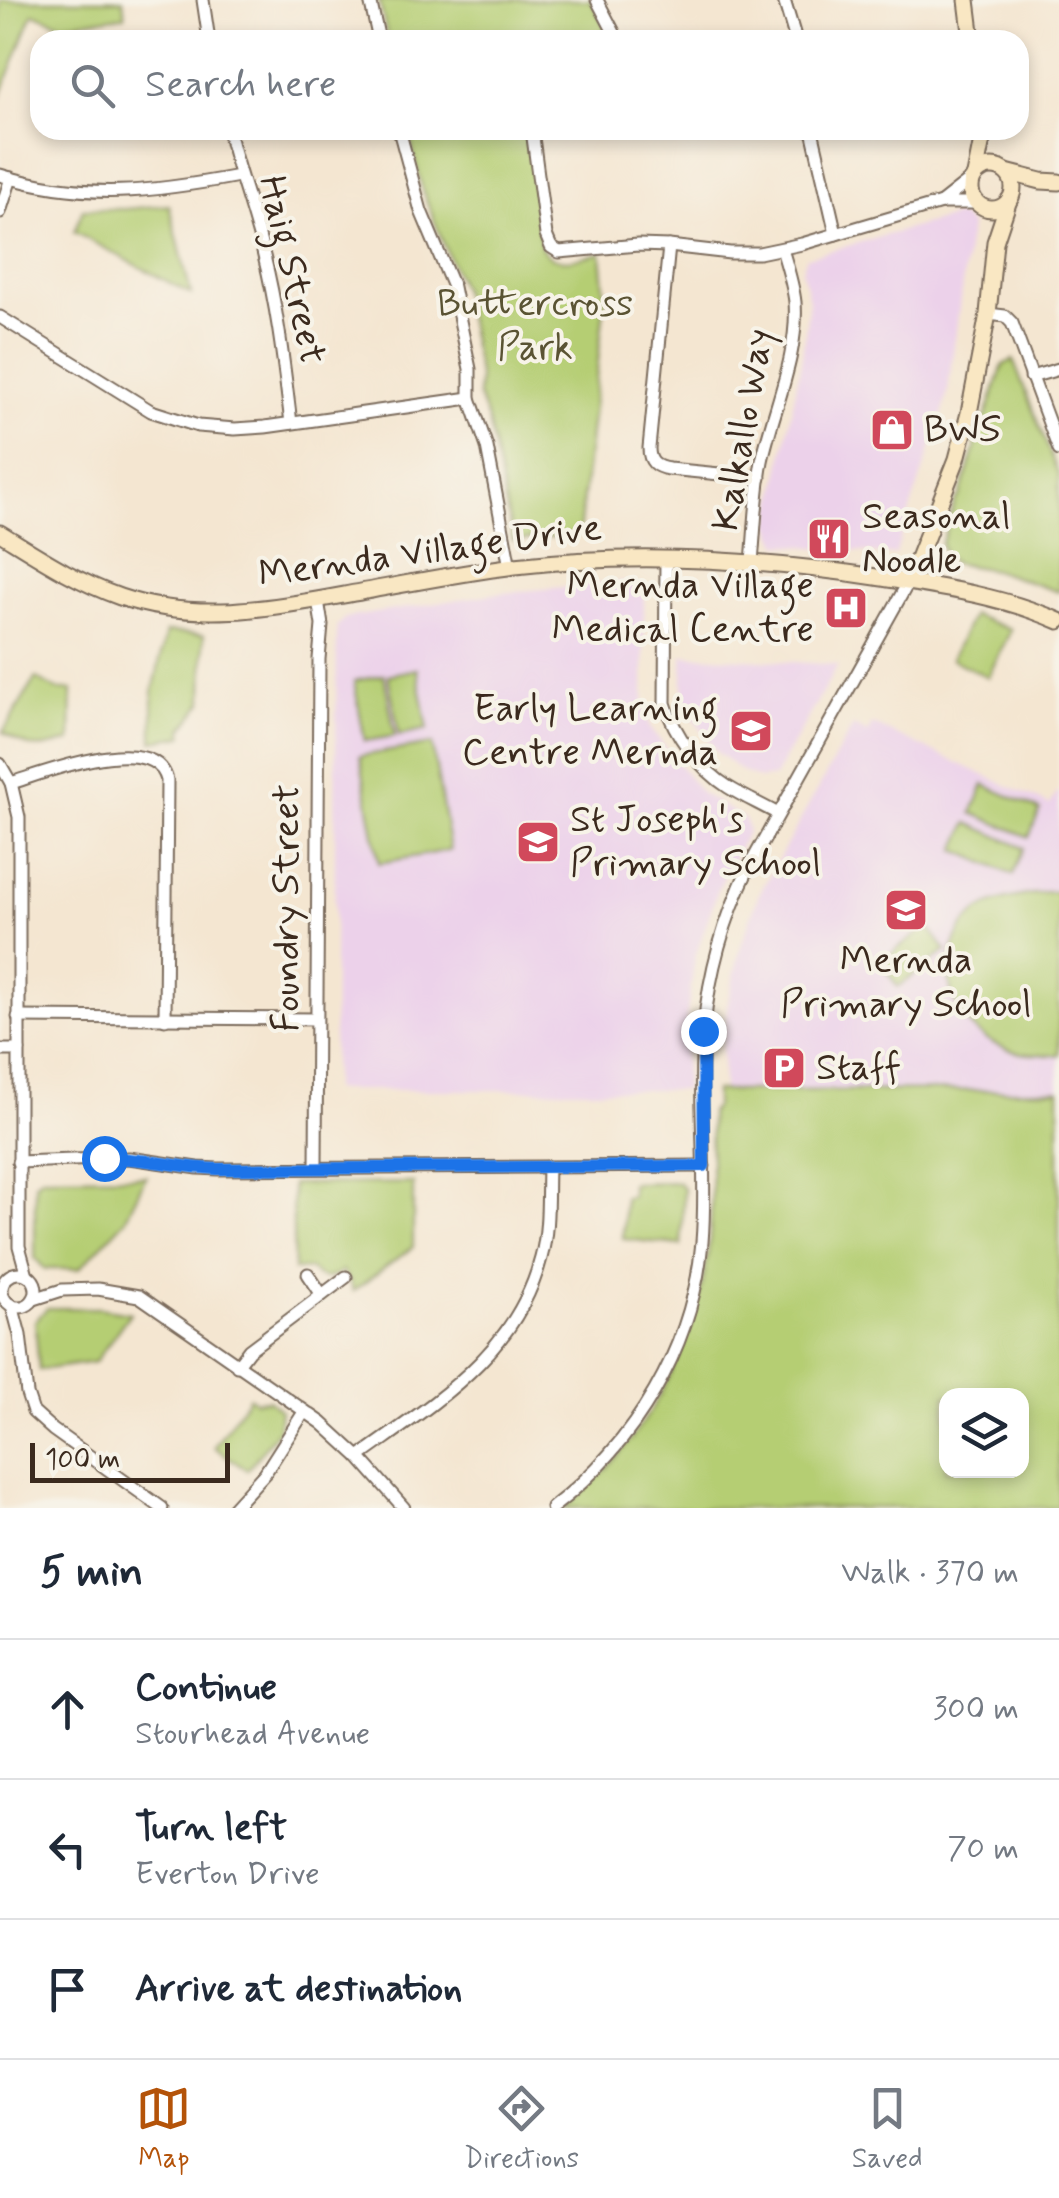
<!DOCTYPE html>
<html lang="en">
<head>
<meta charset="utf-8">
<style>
	:root { --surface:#fff; --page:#f2f2f3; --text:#1f2937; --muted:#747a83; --line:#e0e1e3; --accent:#b45309 }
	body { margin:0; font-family:Mynerve,sans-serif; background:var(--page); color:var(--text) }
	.controls { position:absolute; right:30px; bottom:30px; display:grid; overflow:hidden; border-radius:20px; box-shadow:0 5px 15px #0003 }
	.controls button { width:90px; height:90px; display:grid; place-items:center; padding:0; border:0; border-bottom:2px solid var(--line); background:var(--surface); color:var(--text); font:50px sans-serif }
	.scale { position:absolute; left:30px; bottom:25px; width:200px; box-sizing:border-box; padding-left:10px; border:5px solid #3b2a1e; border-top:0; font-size:28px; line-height:35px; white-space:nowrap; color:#3b2a1e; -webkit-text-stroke:8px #f7f3e8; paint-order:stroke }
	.stop { position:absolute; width:30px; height:30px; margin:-22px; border:8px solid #1a73e8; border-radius:50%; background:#fff }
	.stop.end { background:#1a73e8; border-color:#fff; box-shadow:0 2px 10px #0008 }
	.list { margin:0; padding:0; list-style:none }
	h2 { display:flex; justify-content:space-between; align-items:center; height:130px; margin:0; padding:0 40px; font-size:42px }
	h2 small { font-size:32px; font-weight:400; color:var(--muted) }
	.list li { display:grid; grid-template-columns:65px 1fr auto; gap:30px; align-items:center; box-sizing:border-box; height:140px; padding:0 40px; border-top:2px solid var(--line) }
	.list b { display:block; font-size:38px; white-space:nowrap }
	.list p { margin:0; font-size:32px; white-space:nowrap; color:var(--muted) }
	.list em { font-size:32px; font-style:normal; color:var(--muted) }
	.icon { flex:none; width:55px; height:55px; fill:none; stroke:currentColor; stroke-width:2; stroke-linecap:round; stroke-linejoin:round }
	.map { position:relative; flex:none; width:1059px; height:1508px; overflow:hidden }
	.search { position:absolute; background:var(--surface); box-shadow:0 5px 15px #0003; left:30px; right:30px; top:30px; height:110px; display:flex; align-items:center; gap:25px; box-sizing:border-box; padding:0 35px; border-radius:30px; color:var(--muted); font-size:38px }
	.sheet { height:550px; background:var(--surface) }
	nav { display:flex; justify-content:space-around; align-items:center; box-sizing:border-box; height:140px; border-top:2px solid var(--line); background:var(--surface); font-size:28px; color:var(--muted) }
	nav a { display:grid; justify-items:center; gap:5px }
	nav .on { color:var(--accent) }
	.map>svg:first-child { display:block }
</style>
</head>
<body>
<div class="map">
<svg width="1059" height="1508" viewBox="0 0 1059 1508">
	<rect width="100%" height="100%" fill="#f7f3e8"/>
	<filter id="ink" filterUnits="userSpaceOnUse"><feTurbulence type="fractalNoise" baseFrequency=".01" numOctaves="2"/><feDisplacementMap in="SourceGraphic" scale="20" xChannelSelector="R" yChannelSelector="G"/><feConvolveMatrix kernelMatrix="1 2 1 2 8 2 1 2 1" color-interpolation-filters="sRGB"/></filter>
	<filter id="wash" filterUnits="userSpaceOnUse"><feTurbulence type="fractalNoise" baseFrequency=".0048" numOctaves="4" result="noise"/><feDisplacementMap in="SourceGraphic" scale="40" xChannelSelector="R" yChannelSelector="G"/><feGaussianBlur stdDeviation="2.25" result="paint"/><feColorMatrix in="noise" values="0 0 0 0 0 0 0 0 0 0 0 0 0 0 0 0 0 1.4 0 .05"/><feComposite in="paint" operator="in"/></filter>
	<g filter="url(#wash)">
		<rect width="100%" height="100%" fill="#f4e6d1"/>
		<!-- built -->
		<g fill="#ecd1ea">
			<polygon points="959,215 970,226 948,390 942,415 895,555 779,544 770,523 802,357 809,300 802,270 807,257"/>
			<polygon points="617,582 636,582 644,589 644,702 645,713 652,730 701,793 745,819 748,830 718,889 695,957 686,1021 684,1090 333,1090 337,627 345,618 492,594"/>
			<polygon points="683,655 838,665 774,777 760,779 741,771 718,753 686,708 683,700"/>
			<polygon points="872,724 1050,805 1059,790 1059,1090 723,1090 722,1047 727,1007 740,949 758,896 853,726 868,733"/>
		</g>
		<!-- green -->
		<g fill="#b5ce73" stroke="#787c48" stroke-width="2.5" fill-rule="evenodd">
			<polygon points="0,0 123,0 125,16 62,24 33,13 0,97"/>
			<polygon points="379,0 591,0 607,30 592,36 593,40 388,40"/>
			<path d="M 408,130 L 527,130 L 541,247 C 553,269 580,257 601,253 L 605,298 L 579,534 L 513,541 L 488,420 L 478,396 L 479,378 L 462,290 L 423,192 Z"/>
			<polygon points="169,205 191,294 74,232 83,209 125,209"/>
			<polygon points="1013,360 1059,476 1059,592 993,570 953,563 945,555 941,545 955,502 960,495 976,446 970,437 974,417 985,419 1003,365"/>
			<polygon points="972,615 1011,630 988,677 951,659"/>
			<polygon points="166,632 204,635 203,702 183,729 183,736 153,741 153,692"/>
			<polygon points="417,669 428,729 399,735 388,675"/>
			<polygon points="384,675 395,736 365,741 354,681"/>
			<path d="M 36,678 L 57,690 L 72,690 L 71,741 C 36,750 34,752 3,732 Z"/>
			<polygon points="432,744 450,850 379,863 360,756"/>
			<polygon points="984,785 1040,810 1029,837 972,813"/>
			<polygon points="968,823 1024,848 1013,875 956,850"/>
			<path d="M 1045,892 L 1059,892 L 1059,1055 C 1046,1055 1033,1055 1020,1053 C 979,1044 944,1008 950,964 C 953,942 960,925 978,911 C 997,898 1023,896 1045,892 Z"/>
			<polygon points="928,926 946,951 898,987 880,962"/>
			<path d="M 1059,1090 L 1059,1508 L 564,1508 C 645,1443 697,1347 709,1244 C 714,1200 710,1156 710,1112 L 715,1107 L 715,1091 ZM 946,1396 L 1022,1396 L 1022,1470 L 946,1470 Z"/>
			<polygon points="146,1176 125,1220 79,1269 45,1269 35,1258 35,1183 41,1177"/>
			<polygon points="678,1182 684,1189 681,1245 623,1239 624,1197 631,1196 631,1183"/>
			<path d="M 413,1183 L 413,1247 L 356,1289 L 353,1291 L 350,1282 L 342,1271 C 329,1280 321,1281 310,1269 L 294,1270 L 292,1184 Z"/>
			<polygon points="47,1308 99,1308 130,1313 95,1362 39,1370 35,1321"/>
			<polygon points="249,1397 255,1401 268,1400 280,1410 278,1430 247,1470 214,1447"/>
		</g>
	</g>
	<g filter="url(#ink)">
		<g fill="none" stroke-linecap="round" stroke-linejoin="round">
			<defs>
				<g id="street">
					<polyline points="203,0 209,40"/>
					<polyline points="370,0 379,40"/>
					<polyline points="597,0 618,40"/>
					<polyline points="784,0 796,40"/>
					<path d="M 228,130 C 238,173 254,213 264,256 C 278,311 284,367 291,423"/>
					<polyline points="399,130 421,211 453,287 470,369 470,398 487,447 510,567"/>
					<polyline points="532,130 546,235 551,247 559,252 638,245 669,246 730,253 759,253 802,244 941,203 978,203"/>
					<polyline points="812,130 836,234"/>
					<path d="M 0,175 C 85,201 154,192 239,176"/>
					<polyline points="941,203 974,177"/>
					<polyline points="0,212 11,178"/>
					<path d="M 669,246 L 649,448 C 649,462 655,467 669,469 L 760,478"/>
					<polyline points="988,314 1005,316 1012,323 1059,450"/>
					<polyline points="0,317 151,411 198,426 235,429 265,427 470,398"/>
					<polyline points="1031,377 1059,369"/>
					<path d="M 666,558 L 665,703 C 674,735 700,769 728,787 C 744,797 762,805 778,814"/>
					<path d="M 752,562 C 755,529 756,494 762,461 C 773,409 799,356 795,302 C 793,284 787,266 782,249"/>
					<polyline points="0,764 11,783 19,817 19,1246 27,1275"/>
					<path d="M 11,783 C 44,773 154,729 167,780 L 165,1019"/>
					<polyline points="18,1017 316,1019"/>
					<polyline points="0,1050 19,1050"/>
					<polyline points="18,1162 129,1158 198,1168 218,1169 704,1166"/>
					<polyline points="316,1167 319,659 322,625 318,600"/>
					<circle cx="19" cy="1290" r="17"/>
					<polyline points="308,1274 322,1295"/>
					<polyline points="34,1299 62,1290 98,1289 139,1296 322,1423 359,1457 404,1508"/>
					<polyline points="12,1305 20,1335 27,1394 33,1412 53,1430 162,1508"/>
					<polyline points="237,1366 249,1350 346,1277"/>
					<path d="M 359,1457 C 435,1402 516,1354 541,1258 C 549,1229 547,1197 548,1167"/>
					<polyline points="233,1508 265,1473 304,1412"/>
					<path d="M 552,1508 C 635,1444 693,1348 702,1242 C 708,1171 697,1099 704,1028 C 709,971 724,919 749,867 L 909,581"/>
				</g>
				<g id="secondary">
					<polyline points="967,0 972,40"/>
					<circle cx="992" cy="188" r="21"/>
					<polyline points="1006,172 1041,181 1059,182"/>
					<polyline points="975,175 984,130"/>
					<path d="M 0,533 C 39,557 77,582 120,597 C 194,622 269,609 344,595 C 401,585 457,573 515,566 C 636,552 756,559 876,577 C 939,587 1000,595 1059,621"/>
					<polyline points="909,581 957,459 969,413 988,314 995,242 1009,200"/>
				</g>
			</defs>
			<!-- street casing -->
			<use href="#street" stroke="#7c6c5d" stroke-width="15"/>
			<!-- secondary casing -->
			<use href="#secondary" stroke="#7c6c5d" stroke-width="19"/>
			<!-- street -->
			<use href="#street" stroke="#fff" stroke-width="11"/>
			<!-- secondary -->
			<use href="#secondary" stroke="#f9e7c3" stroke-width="15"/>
		</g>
	</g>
	<g fill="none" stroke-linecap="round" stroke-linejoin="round" filter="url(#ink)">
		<!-- route -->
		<path stroke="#1a73e8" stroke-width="12" d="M 104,1158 C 142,1157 179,1168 218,1169 L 704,1166 L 703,1031"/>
	</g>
	<!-- icons -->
	<defs>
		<symbol id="shop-square" viewBox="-11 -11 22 22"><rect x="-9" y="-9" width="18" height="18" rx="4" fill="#d1495b" stroke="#f7f3e8"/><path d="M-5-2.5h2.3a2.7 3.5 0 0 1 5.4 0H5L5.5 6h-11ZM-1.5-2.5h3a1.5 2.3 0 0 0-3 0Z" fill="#fff"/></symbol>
		<symbol id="restaurant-square" viewBox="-11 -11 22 22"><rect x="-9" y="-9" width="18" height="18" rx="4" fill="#d1495b" stroke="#f7f3e8"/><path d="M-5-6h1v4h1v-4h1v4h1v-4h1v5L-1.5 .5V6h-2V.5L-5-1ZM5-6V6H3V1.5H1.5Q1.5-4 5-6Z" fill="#fff"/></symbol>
		<symbol id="hospital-square" viewBox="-11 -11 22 22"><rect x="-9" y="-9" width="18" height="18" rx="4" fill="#d1495b" stroke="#f7f3e8"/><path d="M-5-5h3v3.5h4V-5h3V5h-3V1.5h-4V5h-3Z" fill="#fff"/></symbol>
		<symbol id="school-square" viewBox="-11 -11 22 22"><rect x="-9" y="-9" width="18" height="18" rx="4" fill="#d1495b" stroke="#f7f3e8"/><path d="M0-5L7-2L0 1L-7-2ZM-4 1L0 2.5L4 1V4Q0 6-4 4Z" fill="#fff"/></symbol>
		<symbol id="parking-square" viewBox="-11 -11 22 22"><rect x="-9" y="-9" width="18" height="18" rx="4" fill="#d1495b" stroke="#f7f3e8"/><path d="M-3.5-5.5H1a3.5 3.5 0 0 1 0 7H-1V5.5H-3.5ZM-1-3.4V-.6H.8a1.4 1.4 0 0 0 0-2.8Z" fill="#fff"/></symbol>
	</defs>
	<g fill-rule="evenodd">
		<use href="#shop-square" x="867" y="405" width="50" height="50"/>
		<use href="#restaurant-square" x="804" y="514" width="50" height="50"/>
		<use href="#hospital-square" x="821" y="583" width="50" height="50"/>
		<use href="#school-square" x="726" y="706" width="50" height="50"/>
		<use href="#school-square" x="513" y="817" width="50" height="50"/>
		<use href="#school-square" x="881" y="885" width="50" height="50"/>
		<use href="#parking-square" x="759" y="1043" width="50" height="50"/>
	</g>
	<g text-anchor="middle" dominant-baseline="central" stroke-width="8" stroke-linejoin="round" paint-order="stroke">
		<!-- street labels -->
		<g font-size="38" fill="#3b2a1e" stroke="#f7f3e8">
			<text transform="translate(291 270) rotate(77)">Haig Street</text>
			<text transform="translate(744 430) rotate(-80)">Kalkallo Way</text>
			<text transform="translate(430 552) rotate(-8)">Mernda Village Drive</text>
			<text transform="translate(287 908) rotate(-90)">Foundry Street</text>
		</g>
		<!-- park labels -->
		<g font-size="38" fill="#5a5333" stroke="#f7f3e8">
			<text x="535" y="304">Buttercross<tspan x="535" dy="44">Park</tspan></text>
		</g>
		<!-- poi labels -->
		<g font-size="38" fill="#3b2a1e" stroke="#f7f3e8" text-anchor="start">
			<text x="924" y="430">BWS</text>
			<text x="862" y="517">Seasonal<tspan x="862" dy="44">Noodle</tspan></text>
			<text x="814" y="586" text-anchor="end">Mernda Village<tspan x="814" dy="44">Medical Centre</tspan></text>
			<text x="718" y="709" text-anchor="end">Early Learning<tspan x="718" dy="44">Centre Mernda</tspan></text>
			<text x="570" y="820">St Joseph's<tspan x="570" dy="44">Primary School</tspan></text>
			<text x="906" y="961" text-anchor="middle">Mernda<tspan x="906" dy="44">Primary School</tspan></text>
			<text x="816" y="1068">Staff</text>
		</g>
	</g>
</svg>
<div class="controls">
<button><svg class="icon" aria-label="layers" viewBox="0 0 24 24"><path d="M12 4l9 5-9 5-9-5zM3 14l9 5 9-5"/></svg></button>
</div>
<div class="scale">100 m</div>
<div class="stop" style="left:104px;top:1158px"></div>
<div class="stop end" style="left:703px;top:1031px"></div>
<div class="search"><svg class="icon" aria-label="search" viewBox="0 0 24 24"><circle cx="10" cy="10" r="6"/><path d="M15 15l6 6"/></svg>Search here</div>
</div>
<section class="sheet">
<h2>5 min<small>Walk · 370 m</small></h2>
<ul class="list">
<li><svg class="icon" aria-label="ahead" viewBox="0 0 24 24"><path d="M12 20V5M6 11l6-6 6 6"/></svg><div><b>Continue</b><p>Stourhead Avenue</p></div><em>300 m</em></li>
<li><svg class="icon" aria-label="left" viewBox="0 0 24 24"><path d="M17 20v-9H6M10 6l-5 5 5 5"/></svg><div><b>Turn left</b><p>Everton Drive</p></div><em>70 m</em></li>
<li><svg class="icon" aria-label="arrive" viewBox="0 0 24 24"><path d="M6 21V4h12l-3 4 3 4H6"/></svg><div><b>Arrive at destination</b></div></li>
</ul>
</section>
<nav>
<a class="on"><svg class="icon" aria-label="map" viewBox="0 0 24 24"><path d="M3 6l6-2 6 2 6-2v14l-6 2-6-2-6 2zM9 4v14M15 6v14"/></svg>Map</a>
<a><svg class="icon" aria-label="directions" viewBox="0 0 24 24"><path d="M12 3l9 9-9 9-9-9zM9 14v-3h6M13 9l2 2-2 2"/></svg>Directions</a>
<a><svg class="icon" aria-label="saved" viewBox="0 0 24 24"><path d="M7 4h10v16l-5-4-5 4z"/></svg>Saved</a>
</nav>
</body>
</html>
